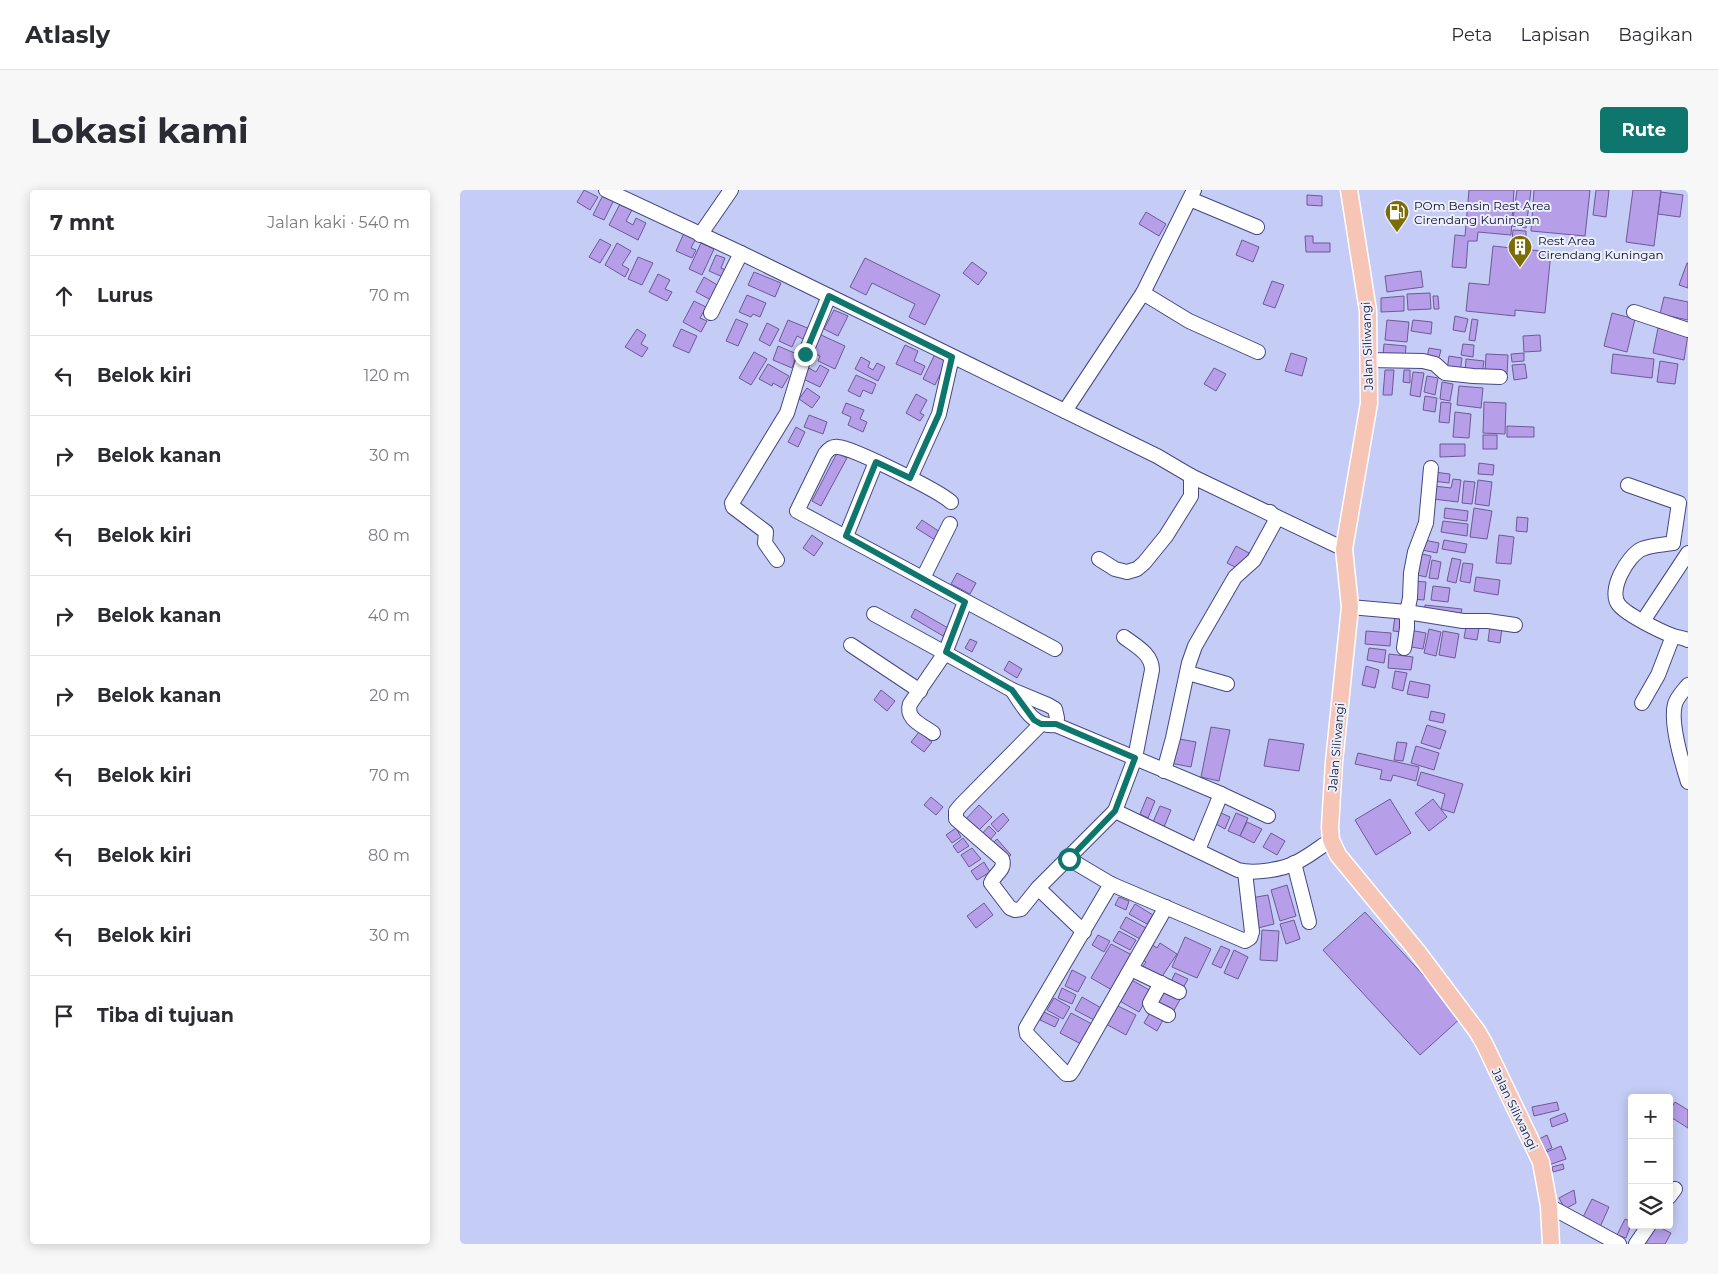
<!DOCTYPE html>
<html lang="id">
<head>
<meta charset="utf-8">
<style>
	:root { --surface:#fff; --page:#f7f7f7; --text:#2b2b33; --muted:#7c7c81; --line:#e1e1e2; --accent:#0f766e }
	body { margin:0; font-family:Montserrat,sans-serif; background:var(--page); color:var(--text) }
	.controls { position:absolute; right:15px; bottom:15px; display:grid; overflow:hidden; border-radius:5px; box-shadow:0 2px 12px #0003 }
	.controls button { width:45px; height:45px; display:grid; place-items:center; padding:0; border:0; border-bottom:1px solid var(--line); background:var(--surface); color:var(--text); font:25px sans-serif }
	.stop { position:absolute; width:15px; height:15px; margin:-11px; border:4px solid #0f766e; border-radius:50%; background:#fff }
	.stop.end { background:#0f766e; border-color:#fff; box-shadow:0 1px 5px #0008 }
	.list { margin:0; padding:0; list-style:none }
	h2 { display:flex; justify-content:space-between; align-items:center; height:65px; margin:0; padding:0 20px; font-size:21px }
	h2 small { font-size:16px; font-weight:400; color:var(--muted) }
	.list li { display:grid; grid-template-columns:32px 1fr auto; gap:15px; align-items:center; box-sizing:border-box; height:80px; padding:0 20px; border-top:1px solid var(--line) }
	.list b { display:block; font-size:19px; white-space:nowrap }
	.list em { font-size:16px; font-style:normal; color:var(--muted) }
	.icon { flex:none; width:28px; height:28px; fill:none; stroke:currentColor; stroke-width:2; stroke-linecap:round; stroke-linejoin:round }
	.map { position:relative; flex:none; width:1228px; height:1054px; overflow:hidden; border-radius:5px }
	header { display:flex; align-items:center; gap:30px; box-sizing:border-box; height:70px; padding:0 25px; background:var(--surface); border-bottom:1px solid var(--line) }
	header strong { font-size:24px }
	nav { display:flex; gap:28px; margin-inline-start:auto; font-size:18px }
	.intro { display:flex; align-items:center; justify-content:space-between; box-sizing:border-box; height:120px; padding:0 30px }
	h1 { margin:0; font-size:35px }
	.button { padding:12px 22px; border-radius:5px; background:var(--accent); color:#fff; font-size:18px; font-weight:700 }
	main { display:flex; gap:30px; padding:0 30px }
	aside { flex:1; background:var(--surface); border-radius:5px; box-shadow:0 2px 12px #0003 }
	.map>svg:first-child { display:block }
</style>
</head>
<body>
<header>
<strong>Atlasly</strong>
<nav><a>Peta</a><a>Lapisan</a><a>Bagikan</a></nav>
</header>
<div class="intro"><h1>Lokasi kami</h1><a class="button">Rute</a></div>
<main>
<aside>
<h2>7 mnt<small>Jalan kaki · 540 m</small></h2>
<ul class="list">
<li><svg class="icon" aria-label="ahead" viewBox="0 0 24 24"><path d="M12 20V5M6 11l6-6 6 6"/></svg><div><b>Lurus</b></div><em>70 m</em></li>
<li><svg class="icon" aria-label="left" viewBox="0 0 24 24"><path d="M17 20v-9H6M10 6l-5 5 5 5"/></svg><div><b>Belok kiri</b></div><em>120 m</em></li>
<li><svg class="icon" aria-label="right" viewBox="0 0 24 24"><path d="M7 20v-9h11M14 6l5 5-5 5"/></svg><div><b>Belok kanan</b></div><em>30 m</em></li>
<li><svg class="icon" aria-label="left" viewBox="0 0 24 24"><path d="M17 20v-9H6M10 6l-5 5 5 5"/></svg><div><b>Belok kiri</b></div><em>80 m</em></li>
<li><svg class="icon" aria-label="right" viewBox="0 0 24 24"><path d="M7 20v-9h11M14 6l5 5-5 5"/></svg><div><b>Belok kanan</b></div><em>40 m</em></li>
<li><svg class="icon" aria-label="right" viewBox="0 0 24 24"><path d="M7 20v-9h11M14 6l5 5-5 5"/></svg><div><b>Belok kanan</b></div><em>20 m</em></li>
<li><svg class="icon" aria-label="left" viewBox="0 0 24 24"><path d="M17 20v-9H6M10 6l-5 5 5 5"/></svg><div><b>Belok kiri</b></div><em>70 m</em></li>
<li><svg class="icon" aria-label="left" viewBox="0 0 24 24"><path d="M17 20v-9H6M10 6l-5 5 5 5"/></svg><div><b>Belok kiri</b></div><em>80 m</em></li>
<li><svg class="icon" aria-label="left" viewBox="0 0 24 24"><path d="M17 20v-9H6M10 6l-5 5 5 5"/></svg><div><b>Belok kiri</b></div><em>30 m</em></li>
<li><svg class="icon" aria-label="arrive" viewBox="0 0 24 24"><path d="M6 21V4h12l-3 4 3 4H6"/></svg><div><b>Tiba di tujuan</b></div></li>
</ul>
</aside>
<div class="map">
<svg width="1228" height="1054" viewBox="0 0 1228 1054">
	<rect width="100%" height="100%" fill="#c5ccf6"/>
	<!-- building -->
	<g fill="#b69ee9" stroke="#6e5997">
		<polygon points="124,0 138,7 130,20 117,12"/>
		<polygon points="1009,0 1054,0 1051,45 1018,42 1017,51 1008,51 1006,78 992,77 995,45 1005,46"/>
		<polygon points="1057,0 1071,0 1066,38 1052,36"/>
		<polygon points="1074,0 1130,0 1125,46 1071,41"/>
		<polygon points="1136,0 1149,0 1146,27 1133,25"/>
		<polygon points="1173,0 1201,0 1194,56 1166,52"/>
		<polygon points="1201,2 1223,5 1220,27 1198,24"/>
		<polygon points="143,5 154,10 144,30 133,25"/>
		<polygon points="847,5 862,6 862,16 847,15"/>
		<polygon points="160,14 172,20 166,31 173,35 176,28 186,33 178,50 149,35"/>
		<polygon points="686,22 706,34 699,46 679,34"/>
		<polygon points="1053,40 1066,41 1066,52 1052,52"/>
		<polygon points="224,43 236,48 231,58 236,60 232,68 216,61"/>
		<polygon points="845,46 853,46 853,53 870,53 870,62 846,62"/>
		<polygon points="140,49 151,55 140,73 129,67"/>
		<polygon points="782,50 799,57 793,72 776,65"/>
		<polygon points="157,53 171,61 162,75 169,79 165,87 145,75"/>
		<polygon points="241,53 254,59 242,85 229,79"/>
		<polygon points="1033,56 1091,62 1085,123 1055,120 1055,126 1006,121 1009,93 1029,95"/>
		<polygon points="256,65 265,68 261,78 268,81 265,88 249,81"/>
		<polygon points="178,67 193,73 182,95 168,89"/>
		<polygon points="405,68 480,105 465,135 449,127 455,114 412,93 406,105 390,97"/>
		<polygon points="512,72 527,83 518,95 503,83"/>
		<polygon points="1227,73 1228,73 1228,98 1219,95"/>
		<polygon points="961,81 963,97 927,102 925,86"/>
		<polygon points="294,82 321,93 315,107 288,95"/>
		<polygon points="198,84 210,90 205,99 212,102 207,111 189,102"/>
		<polygon points="244,87 259,96 251,110 236,102"/>
		<polygon points="812,91 824,95 815,118 803,114"/>
		<polygon points="970,103 971,119 948,120 947,104"/>
		<polygon points="287,105 306,113 300,127 293,124 291,127 279,122"/>
		<polygon points="944,106 944,121 921,122 921,108"/>
		<polygon points="973,106 978,106 979,119 974,119"/>
		<polygon points="1204,107 1228,112 1228,130 1200,124"/>
		<polygon points="234,111 246,117 240,128 247,131 241,142 223,132"/>
		<polygon points="374,120 388,126 378,146 364,139"/>
		<polygon points="1152,123 1175,129 1167,162 1144,156"/>
		<polygon points="995,126 1008,129 1005,142 993,140"/>
		<polygon points="276,129 288,134 278,156 266,151"/>
		<polygon points="1012,129 1018,130 1015,151 1009,150"/>
		<polygon points="328,130 350,139 345,150 337,146 332,157 319,151"/>
		<polygon points="927,130 949,132 947,152 925,150"/>
		<polygon points="953,130 972,132 971,144 951,141"/>
		<polygon points="307,133 319,139 310,156 299,150"/>
		<polygon points="1198,138 1228,144 1224,170 1193,163"/>
		<polygon points="177,139 186,145 181,154 188,158 182,167 165,157"/>
		<polygon points="221,139 237,146 229,163 213,156"/>
		<polygon points="359,144 385,156 375,179 358,171 360,166 351,162"/>
		<polygon points="1080,145 1081,161 1064,162 1063,146"/>
		<polygon points="924,154 946,156 945,168 923,166"/>
		<polygon points="1003,154 1014,155 1013,167 1001,165"/>
		<polygon points="445,155 458,161 454,171 465,176 461,185 436,174"/>
		<polygon points="318,156 337,164 332,178 313,170"/>
		<polygon points="969,158 981,160 978,171 967,168"/>
		<polygon points="294,162 307,169 291,195 279,188"/>
		<polygon points="831,163 847,168 842,186 825,181"/>
		<polygon points="1064,163 1064,171 1052,172 1051,164"/>
		<polygon points="475,164 487,170 475,195 463,189"/>
		<polygon points="1026,164 1048,165 1047,185 1025,183"/>
		<polygon points="1153,164 1194,169 1192,188 1151,183"/>
		<polygon points="989,166 1002,168 1000,183 987,181"/>
		<polygon points="401,167 410,172 408,177 413,180 417,173 425,177 418,191 395,179"/>
		<polygon points="1006,169 1024,171 1022,184 1005,182"/>
		<polygon points="1200,171 1218,174 1215,194 1197,192"/>
		<polygon points="308,174 329,186 322,198 313,193 312,196 299,189"/>
		<polygon points="1065,174 1067,188 1054,190 1052,175"/>
		<polygon points="360,175 369,180 360,197 339,187 345,176 356,182"/>
		<polygon points="754,178 766,184 756,201 744,194"/>
		<polygon points="925,180 934,180 932,205 923,205"/>
		<polygon points="944,180 950,180 950,193 943,192"/>
		<polygon points="953,182 964,183 960,207 950,205"/>
		<polygon points="396,185 416,194 412,204 403,200 400,207 388,201"/>
		<polygon points="967,186 978,188 975,205 964,202"/>
		<polygon points="982,192 993,194 990,211 980,209"/>
		<polygon points="999,196 1023,198 1021,218 997,215"/>
		<polygon points="347,198 360,207 352,218 339,209"/>
		<polygon points="456,204 467,210 460,223 464,225 460,231 446,223"/>
		<polygon points="965,206 977,208 975,222 963,220"/>
		<polygon points="981,212 991,213 989,233 979,232"/>
		<polygon points="1024,212 1046,213 1045,244 1023,243"/>
		<polygon points="386,213 404,220 400,229 407,232 403,242 388,235 391,227 382,223"/>
		<polygon points="995,222 1011,224 1009,248 993,247"/>
		<polygon points="349,225 367,232 363,244 344,237"/>
		<polygon points="1047,236 1074,237 1074,247 1047,247"/>
		<polygon points="336,237 345,242 338,257 328,252"/>
		<rect x="1023" y="245" width="14" height="14"/>
		<polygon points="980,254 1005,254 1005,266 980,267"/>
		<polygon points="377,263 387,268 361,316 352,311"/>
		<polygon points="1019,273 1034,275 1033,285 1018,284"/>
		<polygon points="974,282 990,284 989,293 973,291"/>
		<polygon points="993,289 1001,290 998,312 973,309 974,296 991,298"/>
		<polygon points="1018,290 1032,292 1029,316 1015,314"/>
		<polygon points="1004,291 1015,292 1012,314 1002,313"/>
		<polygon points="985,318 1008,321 1007,331 984,328"/>
		<polygon points="1014,318 1032,321 1027,349 1010,347"/>
		<polygon points="1057,327 1068,328 1067,342 1056,341"/>
		<polygon points="462,330 480,342 475,350 456,338"/>
		<polygon points="983,331 1008,334 1007,346 981,342"/>
		<polygon points="352,345 363,353 354,366 343,358"/>
		<polygon points="1039,345 1054,347 1051,374 1036,373"/>
		<polygon points="964,350 979,353 977,363 962,360"/>
		<polygon points="984,350 1007,354 1005,363 982,359"/>
		<polygon points="776,356 789,363 781,380 767,373"/>
		<polygon points="958,363 971,366 966,387 953,384"/>
		<polygon points="992,368 1001,370 996,393 987,391"/>
		<polygon points="972,370 981,372 978,389 969,388"/>
		<polygon points="1003,373 1013,374 1010,393 1000,391"/>
		<polygon points="497,383 516,393 510,404 491,394"/>
		<polygon points="1016,387 1040,390 1038,405 1014,401"/>
		<polygon points="954,391 966,392 964,410 952,409"/>
		<polygon points="973,396 990,398 988,412 971,410"/>
		<polygon points="965,415 1002,419 1000,428 964,424"/>
		<polygon points="455,419 488,438 483,446 451,427"/>
		<polygon points="935,426 945,427 943,442 933,441"/>
		<polygon points="1030,436 1042,438 1040,453 1028,451"/>
		<polygon points="1006,437 1019,438 1017,450 1004,448"/>
		<polygon points="969,439 981,442 976,466 964,463"/>
		<polygon points="949,440 966,443 963,459 946,456"/>
		<polygon points="906,441 931,443 930,456 905,454"/>
		<polygon points="983,441 999,444 995,468 979,465"/>
		<polygon points="510,449 517,452 512,462 505,458"/>
		<polygon points="909,458 926,460 924,473 907,470"/>
		<polygon points="929,464 953,467 951,480 928,478"/>
		<polygon points="549,471 562,479 557,488 544,480"/>
		<polygon points="906,476 919,480 915,498 902,495"/>
		<polygon points="935,481 947,483 943,501 932,498"/>
		<polygon points="950,491 970,495 968,508 947,504"/>
		<polygon points="421,500 435,511 427,521 414,510"/>
		<polygon points="971,521 985,524 983,533 969,530"/>
		<polygon points="967,535 986,541 980,559 961,553"/>
		<polygon points="751,537 770,540 759,591 741,587"/>
		<polygon points="459,542 472,552 464,562 451,552"/>
		<polygon points="714,548 736,552 731,577 710,573"/>
		<polygon points="809,549 844,554 839,581 804,576"/>
		<polygon points="937,552 947,553 943,571 934,570"/>
		<polygon points="956,556 979,563 974,580 951,573"/>
		<polygon points="898,563 959,577 956,591 933,585 931,591 920,589 922,580 895,574"/>
		<polygon points="961,582 1003,594 994,623 981,619 985,604 957,595"/>
		<polygon points="471,607 483,617 476,625 464,615"/>
		<polygon points="687,607 695,611 688,628 680,624"/>
		<polygon points="930,609 951,643 916,665 895,630"/>
		<polygon points="973,609 987,627 969,641 955,623"/>
		<polygon points="519,615 532,627 516,643 504,631"/>
		<polygon points="700,616 711,620 704,637 693,632"/>
		<polygon points="759,622 770,627 765,639 754,633"/>
		<polygon points="543,623 549,630 538,642 531,634"/>
		<polygon points="776,623 788,628 780,646 768,641"/>
		<polygon points="787,632 802,639 794,653 780,646"/>
		<polygon points="529,636 536,643 528,652 521,645"/>
		<polygon points="496,638 501,647 492,653 486,645"/>
		<polygon points="811,643 825,651 817,665 803,657"/>
		<polygon points="503,648 509,656 498,663 493,656"/>
		<polygon points="537,649 551,665 545,670 531,655"/>
		<polygon points="512,658 521,669 509,677 501,665"/>
		<polygon points="524,672 530,682 517,690 511,681"/>
		<polygon points="827,695 836,726 820,731 811,700"/>
		<polygon points="808,705 814,734 798,738 791,708"/>
		<polygon points="659,707 669,711 666,720 655,715"/>
		<polygon points="524,713 533,725 516,738 507,726"/>
		<polygon points="675,714 693,725 687,734 669,724"/>
		<polygon points="905,722 1002,827 960,865 863,760"/>
		<polygon points="666,727 688,739 682,750 660,738"/>
		<polygon points="834,730 840,749 826,754 820,734"/>
		<polygon points="802,740 819,741 817,771 800,770"/>
		<polygon points="659,741 676,750 670,760 653,751"/>
		<polygon points="638,745 650,751 644,762 632,755"/>
		<polygon points="725,747 751,759 737,788 712,777"/>
		<polygon points="700,753 717,764 699,791 681,779 686,772 681,769 691,754 697,758"/>
		<polygon points="651,754 672,765 652,800 631,788"/>
		<polygon points="761,756 770,760 761,778 752,774"/>
		<polygon points="774,760 788,767 778,789 764,783"/>
		<polygon points="612,780 626,787 618,802 605,796"/>
		<polygon points="715,783 728,789 722,800 710,794"/>
		<polygon points="670,789 691,801 679,822 658,810"/>
		<polygon points="704,797 722,806 712,824 695,814"/>
		<polygon points="602,798 616,805 612,814 598,808"/>
		<polygon points="622,807 643,819 636,831 615,820"/>
		<polygon points="594,808 610,817 603,829 587,820"/>
		<polygon points="656,815 676,825 666,845 646,834"/>
		<polygon points="692,819 705,826 697,841 684,833"/>
		<polygon points="584,822 599,829 595,837 580,830"/>
		<polygon points="611,823 632,834 621,854 600,843"/>
		<polygon points="1097,912 1099,920 1074,926 1072,917"/>
		<polygon points="1215,912 1228,920 1228,938 1209,926 1209,921"/>
		<polygon points="1105,923 1108,931 1092,937 1090,929"/>
		<polygon points="1087,945 1092,958 1085,961 1079,949"/>
		<polygon points="1101,956 1106,969 1089,975 1084,963"/>
		<polygon points="1103,974 1104,979 1093,982 1092,977"/>
		<polygon points="1114,1000 1116,1013 1105,1019 1099,1008"/>
		<polygon points="1132,1009 1149,1017 1140,1037 1122,1029"/>
		<polygon points="1165,1029 1172,1032 1166,1048 1157,1045"/>
		<polygon points="1195,1035 1211,1043 1205,1054 1185,1054"/>
	</g>
	<g fill="none" stroke-linecap="round" stroke-linejoin="round">
		<defs>
			<g id="minor">
				<polyline points="146,0 281,63 697,266 731,286 884,359"/>
				<polyline points="730,9 797,37"/>
				<polyline points="240,45 271,0"/>
				<polyline points="683,103 729,131 798,162"/>
				<polyline points="1174,122 1228,140"/>
				<polyline points="251,123 281,63"/>
				<polyline points="909,170 963,171 975,174 985,183 1013,186 1040,187"/>
				<polyline points="605,221 683,103 734,0"/>
				<polyline points="450,288 479,224 492,167"/>
				<polyline points="1168,295 1219,313 1213,353"/>
				<path d="M 491,312 C 479,301 393,258 378,257 C 372,256 368,260 365,264 L 337,321 L 595,459"/>
				<polyline points="386,346 416,272"/>
				<path d="M 1213,353 C 1203,355 1191,355 1182,359 C 1168,365 1147,401 1159,415 C 1167,425 1200,441 1213,446 C 1218,447 1223,448 1228,450"/>
				<polyline points="639,369 655,379 667,382 677,379 684,373 706,346 731,306 731,286"/>
				<polyline points="317,370 305,353 306,342 273,317 272,313 327,223 345,164 369,106"/>
				<polyline points="463,388 490,334"/>
				<polyline points="505,412 485,463 552,500 588,515 595,519 597,528 596,535"/>
				<polyline points="890,417 947,422 1003,431 1028,431 1055,435"/>
				<path d="M 414,424 L 485,463 L 450,514 C 445,529 462,535 473,543"/>
				<polyline points="1183,431 1228,363"/>
				<polyline points="391,455 460,501"/>
				<polyline points="944,458 947,438 947,422 950,408 951,383 955,362 966,333 971,278"/>
				<polyline points="728,483 767,494"/>
				<path d="M 1228,495 C 1224,500 1217,507 1215,514 C 1210,532 1222,573 1228,592"/>
				<path d="M 552,500 C 563,516 573,538 596,535 L 761,604 L 808,626"/>
				<polyline points="1182,513 1198,485 1213,446"/>
				<path d="M 581,534 L 501,615 L 496,621 L 496,629 L 542,669 C 546,680 534,684 531,693 L 550,718 L 555,720 L 561,719 L 578,698 L 655,621 L 778,680 C 793,684 821,680 835,673 C 848,667 860,657 871,650"/>
				<polyline points="704,581 713,548 729,473 735,456 775,387 794,370 816,330 810,322"/>
				<path d="M 655,621 L 675,568 L 692,480 C 692,464 676,456 664,447"/>
				<polyline points="738,660 761,604"/>
				<polyline points="609,669 651,694 785,751 790,748 792,742 785,682"/>
				<polyline points="834,673 849,732"/>
				<polyline points="651,694 566,838 567,844 606,884 610,884 613,880 706,717"/>
				<polyline points="578,698 624,742"/>
				<polyline points="671,779 719,802"/>
				<polyline points="701,793 690,813 692,817 708,825"/>
				<polyline points="1209,1007 1215,999"/>
				<polyline points="1089,1016 1159,1054"/>
				<polyline points="1176,1054 1189,1035"/>
			</g>
			<polyline id="major" points="889,0 908,121 909,213 884,359 890,417 874,572 870,637 871,650 878,665 957,761 1017,841 1024,853 1081,972 1089,1016 1091,1054"/>
		</defs>
		<!-- minor casing -->
		<use href="#minor" stroke="#444883" stroke-width="16"/>
		<!-- major casing -->
		<use href="#major" stroke="#fff" stroke-width="19"/>
		<!-- minor -->
		<use href="#minor" stroke="#fff" stroke-width="14"/>
		<!-- major -->
		<use href="#major" stroke="#f7c5b5" stroke-width="16"/>
	</g>
	<g fill="none" stroke-linecap="round" stroke-linejoin="round">
		<!-- route -->
		<polyline stroke="#0f766e" stroke-width="6" points="345,164 369,106 492,167 479,224 450,288 416,272 386,346 505,412 486,462 552,500 574,530 581,534 596,534 675,568 655,621 609,669"/>
	</g>
	<!-- icons -->
	<defs>
		<symbol id="fuel-pin" viewBox="-11 -11 22 30"><path d="M0 17L-7.5 6A9.5 9.5 0 1 1 7.5 6Z" fill="#7c6c05" stroke="#eceffd"/><path d="M-5.5-6h7V0h2V4h1.3V-2.5L3-4.5l.8-.8L6-3V5H2.5V1h-1V6h-7ZM-4.2-4.7v3.2H.2V-4.7Z" fill="#fff"/></symbol>
		<symbol id="building-pin" viewBox="-11 -11 22 30"><path d="M0 17L-7.5 6A9.5 9.5 0 1 1 7.5 6Z" fill="#7c6c05" stroke="#eceffd"/><path d="M-4-6H4V6H1V3H-1V6H-4ZM-2.5-4.3h1.7v1.8h-1.7ZM.8-4.3h1.7v1.8H.8ZM-2.5-1h1.7V.8h-1.7ZM.8-1h1.7V.8H.8Z" fill="#fff"/></symbol>
	</defs>
	<g fill-rule="evenodd">
		<use href="#fuel-pin" x="923" y="8" width="28" height="38"/>
		<use href="#building-pin" x="1046" y="43" width="28" height="38"/>
	</g>
	<g text-anchor="middle" dominant-baseline="central" stroke-width="4" stroke-linejoin="round" paint-order="stroke">
		<!-- poi labels -->
		<g font-size="12" fill="#0c0d25" stroke="#eceffd" text-anchor="start">
			<text x="954" y="15">POm Bensin Rest Area<tspan x="954" dy="14">Cirendang Kuningan</tspan></text>
			<text x="1078" y="50">Rest Area<tspan x="1078" dy="14">Cirendang Kuningan</tspan></text>
		</g>
		<!-- street labels -->
		<g font-size="12" fill="#0c0d25" stroke="#eceffd">
			<text transform="translate(907 156) rotate(-92)">Jalan Siliwangi</text>
			<text transform="translate(876 557) rotate(-85)">Jalan Siliwangi</text>
			<text transform="translate(1055 919) rotate(64)">Jalan Siliwangi</text>
		</g>
	</g>
</svg>
<div class="controls">
<button>+</button>
<button>−</button>
<button><svg class="icon" aria-label="layers" viewBox="0 0 24 24"><path d="M12 4l9 5-9 5-9-5zM3 14l9 5 9-5"/></svg></button>
</div>
<div class="stop" style="left:609px;top:669px"></div>
<div class="stop end" style="left:345px;top:164px"></div>
</div>
</main>
</body>
</html>
